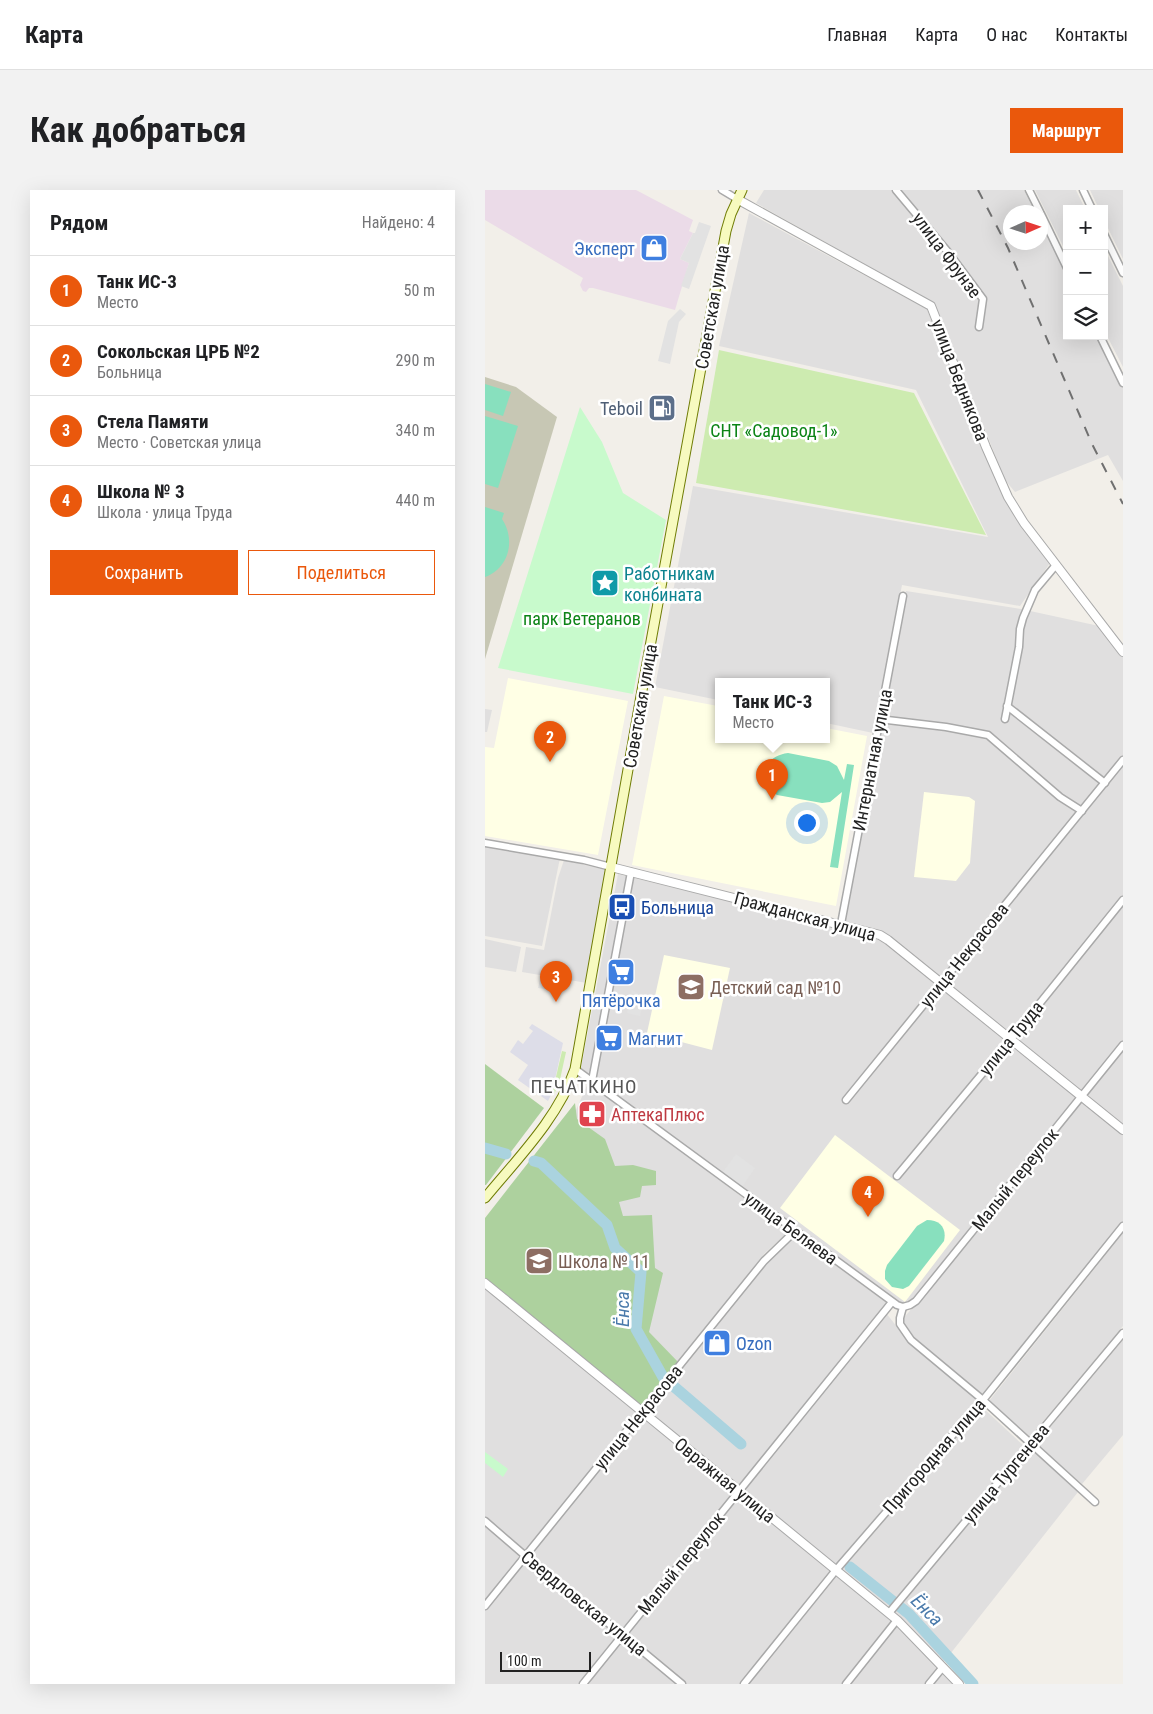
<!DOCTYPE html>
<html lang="ru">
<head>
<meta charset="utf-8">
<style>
	:root { --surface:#fff; --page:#f2f2f2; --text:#202124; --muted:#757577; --line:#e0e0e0; --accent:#ea580c }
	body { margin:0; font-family:"Roboto Condensed",sans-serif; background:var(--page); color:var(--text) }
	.controls { position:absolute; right:15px; top:15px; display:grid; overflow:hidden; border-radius:0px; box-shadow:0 5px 20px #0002 }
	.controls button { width:45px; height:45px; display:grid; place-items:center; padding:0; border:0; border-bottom:1px solid var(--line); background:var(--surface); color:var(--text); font:25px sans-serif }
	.compass { position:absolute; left:518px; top:15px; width:45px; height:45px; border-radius:50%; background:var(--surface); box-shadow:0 5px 20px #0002; rotate:87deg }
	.scale { position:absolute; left:15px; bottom:12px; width:91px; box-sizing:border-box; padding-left:5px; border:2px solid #222; border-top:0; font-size:14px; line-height:18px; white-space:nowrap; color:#222; -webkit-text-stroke:4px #fff; paint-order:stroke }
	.you { position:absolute; left:321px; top:632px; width:18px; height:18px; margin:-12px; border:4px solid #fff; border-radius:50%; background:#1a73e8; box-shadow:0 0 0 8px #1a73e833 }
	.badge { display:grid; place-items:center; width:32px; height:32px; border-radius:50%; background:var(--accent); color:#fff; font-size:16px; font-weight:700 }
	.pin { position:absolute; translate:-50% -41px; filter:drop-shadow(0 1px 2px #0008) }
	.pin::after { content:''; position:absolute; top:26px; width:18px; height:15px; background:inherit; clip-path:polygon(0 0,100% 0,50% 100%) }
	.popup { position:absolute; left:230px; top:488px; width:115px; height:65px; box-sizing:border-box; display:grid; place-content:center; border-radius:0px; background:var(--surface); filter:drop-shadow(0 1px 4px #0005); font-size:16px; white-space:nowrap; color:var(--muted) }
	.popup b { font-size:19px; color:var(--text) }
	.popup::after { content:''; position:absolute; left:50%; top:100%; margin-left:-10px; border:10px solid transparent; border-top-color:var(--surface) }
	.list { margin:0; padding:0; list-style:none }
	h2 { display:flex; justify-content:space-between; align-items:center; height:65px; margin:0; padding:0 20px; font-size:21px }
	h2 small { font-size:16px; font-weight:400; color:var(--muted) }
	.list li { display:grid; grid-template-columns:32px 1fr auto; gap:15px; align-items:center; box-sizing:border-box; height:70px; padding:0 20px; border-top:1px solid var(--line) }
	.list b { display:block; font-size:19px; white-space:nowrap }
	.list p { margin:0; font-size:16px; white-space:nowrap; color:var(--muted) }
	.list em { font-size:16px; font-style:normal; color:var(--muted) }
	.actions { display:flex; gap:10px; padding:15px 20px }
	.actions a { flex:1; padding:11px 0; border:1px solid var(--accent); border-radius:0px; text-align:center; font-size:18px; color:var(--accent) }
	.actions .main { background:var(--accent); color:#fff }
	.icon { flex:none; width:28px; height:28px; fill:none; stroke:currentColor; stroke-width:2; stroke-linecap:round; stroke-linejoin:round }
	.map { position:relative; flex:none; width:638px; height:1494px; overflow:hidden; border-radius:0px }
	header { display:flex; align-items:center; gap:30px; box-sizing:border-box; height:70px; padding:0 25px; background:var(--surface); border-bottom:1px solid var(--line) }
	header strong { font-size:24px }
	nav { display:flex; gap:28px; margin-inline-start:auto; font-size:18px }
	.intro { display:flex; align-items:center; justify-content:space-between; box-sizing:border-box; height:120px; padding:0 30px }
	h1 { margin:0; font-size:35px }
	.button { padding:12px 22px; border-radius:0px; background:var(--accent); color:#fff; font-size:18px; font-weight:700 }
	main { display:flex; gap:30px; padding:0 30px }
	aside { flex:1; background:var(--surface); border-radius:0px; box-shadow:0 5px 20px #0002 }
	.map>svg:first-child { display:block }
</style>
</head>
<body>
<header>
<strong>Карта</strong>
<nav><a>Главная</a><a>Карта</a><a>О нас</a><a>Контакты</a></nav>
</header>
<div class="intro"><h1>Как добраться</h1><a class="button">Маршрут</a></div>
<main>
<aside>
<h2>Рядом<small>Найдено: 4</small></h2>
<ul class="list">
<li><span class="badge">1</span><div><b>Танк ИС-3</b><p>Место</p></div><em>50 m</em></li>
<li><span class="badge">2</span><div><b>Сокольская ЦРБ №2</b><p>Больница</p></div><em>290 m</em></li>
<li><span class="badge">3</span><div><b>Стела Памяти</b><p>Место · Советская улица</p></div><em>340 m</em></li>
<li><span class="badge">4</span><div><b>Школа № 3</b><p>Школа · улица Труда</p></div><em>440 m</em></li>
</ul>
<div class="actions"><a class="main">Сохранить</a><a>Поделиться</a></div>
</aside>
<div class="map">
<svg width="638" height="1494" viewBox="0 0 638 1494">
	<rect width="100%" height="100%" fill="#f2efe9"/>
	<!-- residential -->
	<g fill="#e0dfdf">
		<polygon points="279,0 539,0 550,22 526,22 526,52 556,52 556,33 582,86 582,146 612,146 638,198 638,291 623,265 530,302 520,290 450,114 271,13"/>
		<polygon points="550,0 591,0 600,19 582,19 582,64"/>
		<polygon points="605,0 638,0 638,69 619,30 619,19 614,19"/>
		<polygon points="264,23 442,119 492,248 520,309 535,335 565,373 535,416 417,395 388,543 341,533 341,491 233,491 233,510 170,497 208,296 503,347 431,200 234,156"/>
		<polygon points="619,58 638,96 638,177 619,140"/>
		<polygon points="421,401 536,419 614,436 638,467 638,566 596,618 576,604 504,542 460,533 398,526"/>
		<polygon points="0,519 7,520 2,542 0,542"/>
		<polygon points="396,532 461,541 502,549 573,609 594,622 457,789 397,743 359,732"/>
		<polygon points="638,573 638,706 526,845 460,792"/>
		<polygon points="0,654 75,668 57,756 0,746"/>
		<polygon points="79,670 121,680 102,793 37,782 41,757 59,760 73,688"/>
		<polygon points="133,684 394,748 593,907 429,1110 422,1115 413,1114 96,878"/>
		<polygon points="638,713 638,852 596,904 529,848"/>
		<polygon points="0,749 36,757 31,782 0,777"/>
		<polygon points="638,859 638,937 600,906"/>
		<polygon points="104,891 303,1042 280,1063 157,1217 0,1033 91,920"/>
		<polygon points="597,910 638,942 638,1033 497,1207 426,1149 417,1134 418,1129"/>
		<polygon points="638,1043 638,1136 545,1247 504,1211"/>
		<polygon points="311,1046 402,1113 254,1296 162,1221 281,1072"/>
		<polygon points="0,1098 153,1223 41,1361 0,1328"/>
		<polygon points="401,1123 424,1152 495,1210 352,1376 258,1299"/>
		<polygon points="638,1150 638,1245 597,1294 551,1254"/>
		<polygon points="497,1217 540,1257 404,1417 357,1380"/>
		<polygon points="158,1227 251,1302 139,1441 61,1381 44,1365"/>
		<polygon points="546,1259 593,1302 458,1473 409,1421"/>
		<polygon points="253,1304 348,1381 256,1494 201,1494 141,1444"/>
		<polygon points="0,1335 38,1366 0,1412"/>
		<polygon points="41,1369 135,1446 96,1494 0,1494 0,1420"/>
		<polygon points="351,1382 410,1430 358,1494 262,1494"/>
		<polygon points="412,1434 456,1478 443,1494 363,1494"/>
		<polygon points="138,1448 194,1494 101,1494"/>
		<polygon points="458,1481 469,1494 447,1494"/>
	</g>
	<!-- industrial -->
	<polygon fill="#ebdbe8" points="0,0 151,0 208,30 204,41 208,43 195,69 204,73 190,120 108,98 104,98 101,102 98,101 95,95 98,88 0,30"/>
	<!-- education -->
	<g fill="#ffffe5">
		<polygon points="23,488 143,511 113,665 0,646 0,557 9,558"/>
		<polygon points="179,506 233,516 233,549 341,549 341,538 382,546 351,716 147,675"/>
		<polygon points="439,602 484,607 490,611 485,673 471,691 429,687"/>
		<polygon points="179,765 245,778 227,860 162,843"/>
		<polygon points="350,945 475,1040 420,1112 295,1018"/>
	</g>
	<!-- construction -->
	<polygon fill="#c7c7b4" points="0,187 31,197 72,227 0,469"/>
	<!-- grass -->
	<g fill="#cdebb0">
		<polygon points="234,160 429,203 501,345 211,293"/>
		<polygon points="77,861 81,862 74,894 69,904 67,904"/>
	</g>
	<!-- forest -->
	<g fill="#add19e">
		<polygon points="0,874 59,918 1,995 0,995"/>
		<polygon points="90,913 92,929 120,949 130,976 148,975 171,981 171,995 157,996 155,1007 134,1012 138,1026 167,1025 170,1078 178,1083 164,1142 195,1174 157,1222 0,1093 0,1028"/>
	</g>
	<!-- park -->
	<g fill="#c8facc">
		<polygon points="95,217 117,252 138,303 181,330 148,504 13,478"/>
		<polygon points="0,1262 23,1279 18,1287 0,1273"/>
	</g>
	<!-- pitch -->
	<g fill="#88e0be">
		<polygon points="0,194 26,202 18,226 0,220"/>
		<polygon points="0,226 33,236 13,298 0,294"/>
		<path d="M 0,317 L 19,323 L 17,329 C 31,350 24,378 0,387 Z"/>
		<path d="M 303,563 L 344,571 L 352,576 L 359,590 L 362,574 L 369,575 L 353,678 L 345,677 L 357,602 L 345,612 L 337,613 L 292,605 C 271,591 278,566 303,563 Z"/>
		<path d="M 442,1030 C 455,1030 462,1038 459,1051 L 424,1096 L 418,1099 L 407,1097 L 400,1089 L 400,1081 L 402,1075 L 432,1036 Z"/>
	</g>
	<!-- parking -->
	<g fill="#e2e2e2">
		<polygon points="214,32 226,36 204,99 196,96 204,73 195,69 208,43 210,43"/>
		<polygon points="195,119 201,124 194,132 185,174 173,171 183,131"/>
		<polygon points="55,790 76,793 75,801 53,798"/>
		<polygon points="147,800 159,807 155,826 142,823"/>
		<polygon points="251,964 270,978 255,1000 235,986"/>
	</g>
	<!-- plaza -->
	<polygon fill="#dddde8" points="47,834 78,853 67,903 63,911 33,890 43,875 25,862 33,850 38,854 48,841 44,838"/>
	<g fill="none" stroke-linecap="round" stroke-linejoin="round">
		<!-- river -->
		<g stroke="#aad3df" stroke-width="11">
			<polyline points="0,958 21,964"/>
			<polyline points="49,971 56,973 122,1035 130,1058 156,1082 151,1139 178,1187"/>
			<polyline points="186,1194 256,1254"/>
			<polyline points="365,1377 424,1424 488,1494"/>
		</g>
		<defs>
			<g id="minor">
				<polyline points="237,0 252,9"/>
				<polyline points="411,0 463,62 498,109 494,137"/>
				<polyline points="544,0 555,22"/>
				<polyline points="598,0 607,19"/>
				<polyline points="556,24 582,78"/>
				<polyline points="619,44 638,83"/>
				<polyline points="615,146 638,193"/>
				<polyline points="522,516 620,593"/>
				<polyline points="394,529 461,537 503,545 575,607 597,621"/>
				<polyline points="520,529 534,457 535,439 538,428 550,400 571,375"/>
				<polyline points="0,653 99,670 126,677"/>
				<polyline points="356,734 418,406"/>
				<polyline points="90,879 412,1115 418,1117 415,1128 415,1134 426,1150 498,1210 610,1312"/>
				<polyline points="107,891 146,682"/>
				<polyline points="361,910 638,570"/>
				<polyline points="412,986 526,849 638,710"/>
				<polyline points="418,1117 425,1115 431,1111 638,855"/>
				<polyline points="0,1331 59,1382 138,1445 197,1494"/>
				<polyline points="0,1416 279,1071 310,1041"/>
				<polyline points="404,1423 638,1143"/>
				<polyline points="98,1494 407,1112"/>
				<polyline points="259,1494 351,1380 498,1210 638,1036"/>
				<polyline points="361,1494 412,1430"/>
				<polyline points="444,1494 458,1477"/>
			</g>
			<g id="tertiary">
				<polyline points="252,9 446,116 501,257 523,307 539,333 638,462"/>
				<polyline points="126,677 395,745 403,750 638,940"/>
				<polyline points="0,1093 412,1430 474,1494"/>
			</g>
			<path id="secondary" d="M 0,1008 C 33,968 73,928 90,879 L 156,506 L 241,41 L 246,24 L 257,0"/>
		</defs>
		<!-- minor casing -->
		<use href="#minor" stroke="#a9a9a9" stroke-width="9"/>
		<!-- tertiary casing -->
		<use href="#tertiary" stroke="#a9a9a9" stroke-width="10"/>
		<!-- secondary casing -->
		<use href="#secondary" stroke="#707d05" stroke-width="11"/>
		<!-- minor -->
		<use href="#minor" stroke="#fff" stroke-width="6"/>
		<!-- tertiary -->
		<use href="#tertiary" stroke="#fff" stroke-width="8"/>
		<!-- secondary -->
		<use href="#secondary" stroke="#f7fabf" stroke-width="9"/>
		<!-- rail -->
		<polyline stroke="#707070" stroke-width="2" stroke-dasharray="10 10" stroke-linecap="butt" points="493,0 523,58 607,254 638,314"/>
	</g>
	<!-- icons -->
	<defs>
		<symbol id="shop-square" viewBox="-11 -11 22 22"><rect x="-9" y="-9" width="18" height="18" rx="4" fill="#3f7fe0" stroke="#fff"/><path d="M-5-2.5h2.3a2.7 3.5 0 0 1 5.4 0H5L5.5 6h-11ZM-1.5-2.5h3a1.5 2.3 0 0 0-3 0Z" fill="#fff"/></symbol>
		<symbol id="fuel-square" viewBox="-11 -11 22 22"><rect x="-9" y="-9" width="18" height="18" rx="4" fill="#5c6f8a" stroke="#fff"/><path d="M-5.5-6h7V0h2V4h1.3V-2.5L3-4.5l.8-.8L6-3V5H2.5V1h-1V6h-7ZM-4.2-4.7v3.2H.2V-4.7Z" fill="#fff"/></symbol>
		<symbol id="sight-square" viewBox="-11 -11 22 22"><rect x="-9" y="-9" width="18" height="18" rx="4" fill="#0f9aa8" stroke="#fff"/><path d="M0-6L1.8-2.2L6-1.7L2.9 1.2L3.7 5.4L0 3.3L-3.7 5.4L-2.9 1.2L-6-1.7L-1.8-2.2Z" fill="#fff"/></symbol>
		<symbol id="bus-square" viewBox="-11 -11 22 22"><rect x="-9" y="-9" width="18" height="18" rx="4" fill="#1a4fb4" stroke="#fff"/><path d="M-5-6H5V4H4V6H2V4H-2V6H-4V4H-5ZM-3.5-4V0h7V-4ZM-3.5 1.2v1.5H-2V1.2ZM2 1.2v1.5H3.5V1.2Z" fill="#fff"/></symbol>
		<symbol id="supermarket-square" viewBox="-11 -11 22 22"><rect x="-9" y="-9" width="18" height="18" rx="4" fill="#3f7fe0" stroke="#fff"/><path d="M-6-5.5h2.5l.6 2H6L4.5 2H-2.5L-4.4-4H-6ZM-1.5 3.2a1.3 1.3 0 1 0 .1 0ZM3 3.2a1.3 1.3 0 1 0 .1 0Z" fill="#fff"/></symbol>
		<symbol id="school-square" viewBox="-11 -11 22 22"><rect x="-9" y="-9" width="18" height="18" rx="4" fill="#8d6e63" stroke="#fff"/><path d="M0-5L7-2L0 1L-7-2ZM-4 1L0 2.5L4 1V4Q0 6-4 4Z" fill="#fff"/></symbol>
		<symbol id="pharmacy-square" viewBox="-11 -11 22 22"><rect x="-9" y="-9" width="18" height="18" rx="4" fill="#e0444e" stroke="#fff"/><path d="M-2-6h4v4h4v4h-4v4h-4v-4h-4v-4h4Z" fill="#fff"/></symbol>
	</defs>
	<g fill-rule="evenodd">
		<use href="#shop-square" x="153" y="42" width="32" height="32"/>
		<use href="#fuel-square" x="161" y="202" width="32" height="32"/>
		<use href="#sight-square" x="104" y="377" width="32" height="32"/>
		<use href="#bus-square" x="121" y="701" width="32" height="32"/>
		<use href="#supermarket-square" x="120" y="766" width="32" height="32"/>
		<use href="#school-square" x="190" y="781" width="32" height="32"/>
		<use href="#supermarket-square" x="108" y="832" width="32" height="32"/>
		<use href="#pharmacy-square" x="91" y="908" width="32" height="32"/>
		<use href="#school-square" x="38" y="1055" width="32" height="32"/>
		<use href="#shop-square" x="216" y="1137" width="32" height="32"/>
	</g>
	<g text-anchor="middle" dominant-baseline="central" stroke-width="5" stroke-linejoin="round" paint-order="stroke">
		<!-- shop labels -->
		<g font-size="18" fill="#366cbe" stroke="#fff" text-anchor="start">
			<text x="150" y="58" text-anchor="end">Эксперт</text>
			<text x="136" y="810" text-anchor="middle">Пятёрочка</text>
			<text x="143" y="848">Магнит</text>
			<text x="251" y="1153">Ozon</text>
		</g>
		<!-- street labels -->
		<g font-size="18" fill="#222" stroke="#fff">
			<text transform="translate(462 65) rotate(53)">улица Фрунзе</text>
			<text transform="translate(227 117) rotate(-80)">Советская улица</text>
			<text transform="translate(475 190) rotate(69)">улица Беднякова</text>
			<text transform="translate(155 516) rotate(-80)">Советская улица</text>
			<text transform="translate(387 570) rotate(-79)">Интернатная улица</text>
			<text transform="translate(320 726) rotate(15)">Гражданская улица</text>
			<text transform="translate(479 765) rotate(-51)">улица Некрасова</text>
			<text transform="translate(526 848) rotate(-51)">улица Труда</text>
			<text transform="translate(530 989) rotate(-51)">Малый переулок</text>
			<text transform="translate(306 1038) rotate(36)">улица Беляева</text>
			<text transform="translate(153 1227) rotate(-51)">улица Некрасова</text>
			<text transform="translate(449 1266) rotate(-49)">Пригородная улица</text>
			<text transform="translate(521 1283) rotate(-50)">улица Тургенева</text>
			<text transform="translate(240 1290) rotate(39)">Овражная улица</text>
			<text transform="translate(196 1373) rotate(-51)">Малый переулок</text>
			<text transform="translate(99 1413) rotate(39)">Свердловская улица</text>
		</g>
		<!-- service labels -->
		<g font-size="18" fill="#4e5e75" stroke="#fff" text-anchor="end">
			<text x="158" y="218">Teboil</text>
		</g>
		<!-- park labels -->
		<g font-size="18" fill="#0c8416" stroke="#fff">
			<text x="289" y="240">СНТ «Садовод-1»</text>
			<text x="97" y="428">парк Ветеранов</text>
		</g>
		<!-- culture labels -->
		<g font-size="18" fill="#0d838f" stroke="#fff" text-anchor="start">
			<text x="139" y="383">Работникам<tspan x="139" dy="21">конбината</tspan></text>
		</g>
		<!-- transit labels -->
		<g font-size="18" fill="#164399" stroke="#fff" text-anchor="start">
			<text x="156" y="717">Больница</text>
		</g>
		<!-- education labels -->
		<g font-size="18" fill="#785e54" stroke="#fff" text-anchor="start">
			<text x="225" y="797">Детский сад №10</text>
			<text x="73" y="1071">Школа № 11</text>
		</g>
		<!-- health labels -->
		<g font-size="18" fill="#be3a42" stroke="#fff" text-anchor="start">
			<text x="126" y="924">АптекаПлюс</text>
		</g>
		<!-- neighbourhood labels -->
		<g font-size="19" letter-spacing="1" fill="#555" stroke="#fff">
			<text x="99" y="896">ПЕЧАТКИНО</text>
		</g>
		<!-- water labels -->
		<g font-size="19" font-style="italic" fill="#4a7aab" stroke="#fff">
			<text transform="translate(137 1119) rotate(-90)">Ёнса</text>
			<text transform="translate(442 1420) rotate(45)">Ёнса</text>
		</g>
	</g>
</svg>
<div class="controls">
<button>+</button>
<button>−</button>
<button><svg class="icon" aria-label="layers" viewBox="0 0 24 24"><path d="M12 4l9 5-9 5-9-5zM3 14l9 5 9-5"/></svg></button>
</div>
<svg class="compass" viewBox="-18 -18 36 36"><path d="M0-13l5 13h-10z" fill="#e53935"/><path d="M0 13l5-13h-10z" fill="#757577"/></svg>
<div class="scale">100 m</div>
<div class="you"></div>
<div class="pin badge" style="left:287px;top:610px">1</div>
<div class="popup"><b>Танк ИС-3</b>Место</div>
<div class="pin badge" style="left:65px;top:572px">2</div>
<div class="pin badge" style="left:71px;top:812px">3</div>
<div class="pin badge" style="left:383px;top:1027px">4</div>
</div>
</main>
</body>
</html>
